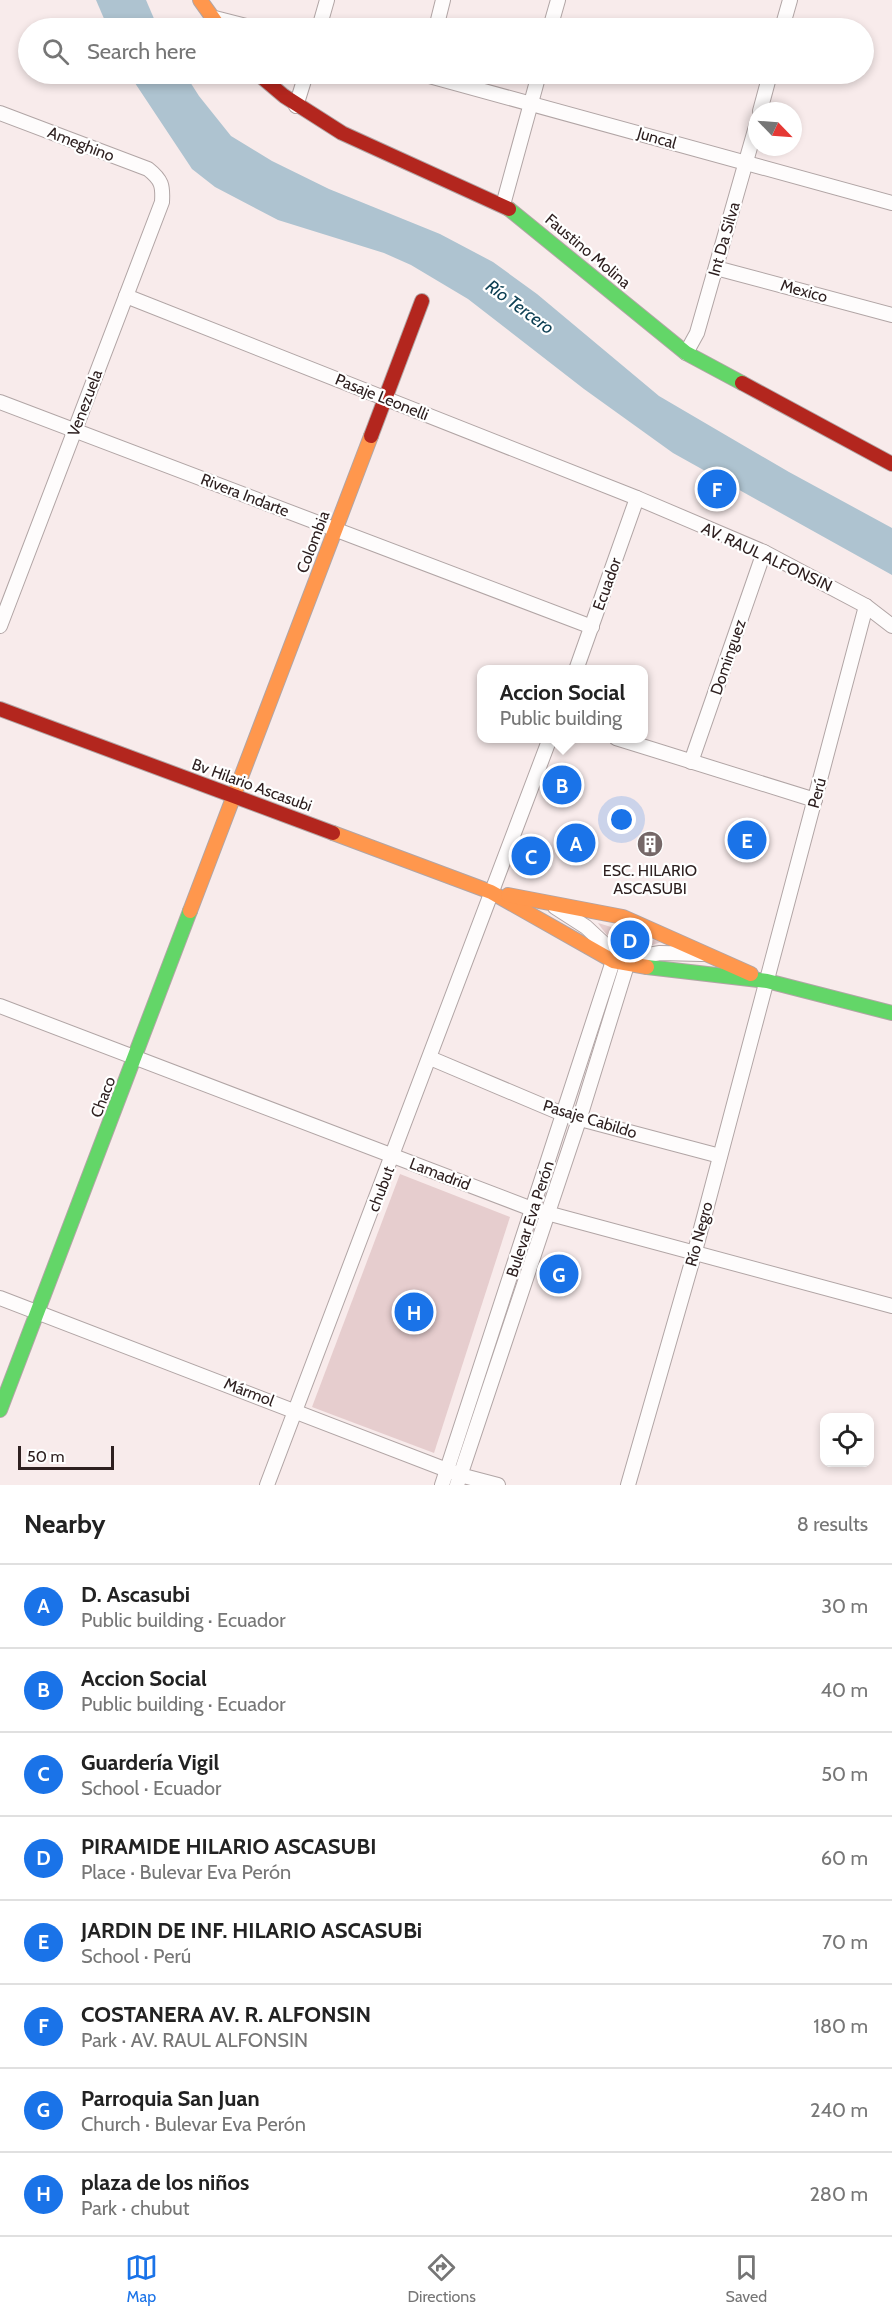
<!DOCTYPE html>
<html lang="en">
<head>
<meta charset="utf-8">
<style>
	:root { --surface:#fff; --page:#f2f2f2; --text:#222; --muted:#767676; --line:#e0e0e0; --accent:#1a73e8 }
	body { margin:0; font-family:Cabin,sans-serif; background:var(--page); color:var(--text) }
	.controls { position:absolute; right:18px; bottom:18px; display:grid; overflow:hidden; border-radius:12px; box-shadow:0 3px 9px #0003 }
	.controls button { width:54px; height:54px; display:grid; place-items:center; padding:0; border:0; border-bottom:2px solid var(--line); background:var(--surface); color:var(--text); font:30px sans-serif }
	.compass { position:absolute; left:748px; top:102px; width:54px; height:54px; border-radius:50%; background:var(--surface); box-shadow:0 3px 9px #0003; rotate:115deg }
	.scale { position:absolute; left:18px; bottom:15px; width:96px; box-sizing:border-box; padding-left:6px; border:3px solid #2e2020; border-top:0; font-size:16px; line-height:21px; white-space:nowrap; color:#2e2020; -webkit-text-stroke:4px #fff; paint-order:stroke }
	.you { position:absolute; left:622px; top:820px; width:21px; height:21px; margin:-15px; border:4px solid #fff; border-radius:50%; background:#1a73e8; box-shadow:0 0 0 9px #1a73e833 }
	.badge { display:grid; place-items:center; width:39px; height:39px; border-radius:50%; background:var(--accent); color:#fff; font-size:20px; font-weight:700 }
	.pin { position:absolute; translate:-50% -50%; border:3px solid #fff; box-shadow:0 2px 6px #0006 }
	.popup { position:absolute; left:477px; top:665px; width:171px; height:78px; box-sizing:border-box; display:grid; place-content:center; border-radius:12px; background:var(--surface); filter:drop-shadow(0 2px 4px #0005); font-size:20px; white-space:nowrap; color:var(--muted) }
	.popup b { font-size:22px; color:var(--text) }
	.popup::after { content:''; position:absolute; left:50%; top:100%; margin-left:-12px; border:12px solid transparent; border-top-color:var(--surface) }
	.list { margin:0; padding:0; list-style:none }
	h2 { display:flex; justify-content:space-between; align-items:center; height:78px; margin:0; padding:0 24px; font-size:26px }
	h2 small { font-size:20px; font-weight:400; color:var(--muted) }
	.list li { display:grid; grid-template-columns:39px 1fr auto; gap:18px; align-items:center; box-sizing:border-box; height:84px; padding:0 24px; border-top:2px solid var(--line) }
	.list b { display:block; font-size:22px; white-space:nowrap }
	.list p { margin:0; font-size:20px; white-space:nowrap; color:var(--muted) }
	.list em { font-size:20px; font-style:normal; color:var(--muted) }
	.icon { flex:none; width:33px; height:33px; fill:none; stroke:currentColor; stroke-width:2; stroke-linecap:round; stroke-linejoin:round }
	.map { position:relative; flex:none; width:892px; height:1485px; overflow:hidden }
	.search { position:absolute; background:var(--surface); box-shadow:0 3px 9px #0003; left:18px; right:18px; top:18px; height:66px; display:flex; align-items:center; gap:15px; box-sizing:border-box; padding:0 21px; border-radius:33px; color:var(--muted); font-size:22px }
	.sheet { height:750px; background:var(--surface) }
	nav { display:flex; justify-content:space-around; align-items:center; box-sizing:border-box; height:84px; border-top:2px solid var(--line); background:var(--surface); font-size:16px; color:var(--muted) }
	nav a { display:grid; justify-items:center; gap:3px }
	nav .on { color:var(--accent) }
	.map>svg:first-child { display:block }
</style>
</head>
<body>
<div class="map">
<svg width="892" height="1485" viewBox="0 0 892 1485">
	<rect width="100%" height="100%" fill="#f8ebeb"/>
	<!-- green -->
	<g fill="#e6cdce">
		<path d="M 598,923 L 661,942 C 633,953 615,950 598,923 Z"/>
		<polygon points="400,1174 510,1217 434,1453 312,1407"/>
	</g>
	<!-- water -->
	<g fill="#aec3d0">
		<polygon points="96,0 146,0 158,28 108,28"/>
		<polygon points="129,74 185,74 199,96 231,136 272,161 329,189 440,234 493,262 537,294 659,396 789,472 892,528 892,575 673,453 584,389 468,299 411,265 384,253 278,220 215,187 192,169"/>
	</g>
	<g fill="none" stroke-linecap="round" stroke-linejoin="round">
		<defs>
			<g id="street">
				<polyline points="211,17 254,28"/>
				<polyline points="319,28 327,0"/>
				<polyline points="436,28 443,0"/>
				<polyline points="550,28 558,0"/>
				<polyline points="782,28 790,0"/>
				<polyline points="422,74 892,203"/>
				<polyline points="296,106 306,74"/>
				<polyline points="760,111 770,74"/>
				<path d="M 0,113 L 148,169 C 162,180 163,186 162,202 L 0,626"/>
				<polyline points="503,205 539,74"/>
				<polyline points="716,268 892,315"/>
				<polyline points="126,296 637,498 764,552 866,606 892,626"/>
				<polyline points="686,353 697,333 757,123"/>
				<polyline points="0,402 592,627"/>
				<polyline points="576,670 637,498"/>
				<polyline points="616,738 815,800"/>
				<polyline points="691,762 764,552"/>
				<polyline points="0,1006 532,1209 892,1306"/>
				<polyline points="430,1058 565,1115 720,1156"/>
				<polyline points="0,1298 460,1475 498,1485"/>
				<polyline points="267,1485 550,738"/>
				<polyline points="442,1485 613,961 660,953 702,954"/>
				<polyline points="457,1485 580,1117 627,965 586,927 555,907"/>
				<polyline points="628,1485 694,1255 866,606"/>
			</g>
			<g id="fast">
				<polyline points="509,209 686,353 742,383"/>
				<polyline points="647,967 767,981 892,1013"/>
				<polyline points="0,1410 190,911"/>
			</g>
			<g id="slow">
				<polyline points="200,0 220,28"/>
				<polyline points="333,833 491,892 613,961 647,967"/>
				<polyline points="508,895 623,917 751,974"/>
				<polyline points="190,911 371,436"/>
			</g>
			<g id="jam">
				<polyline points="258,74 284,96 342,133 509,209"/>
				<polyline points="742,383 892,464"/>
				<polyline points="371,436 422,301"/>
				<polyline points="0,709 333,833"/>
			</g>
		</defs>
		<!-- street casing -->
		<use href="#street" stroke="#b1a5a5" stroke-width="16"/>
		<!-- fast casing -->
		<use href="#fast" stroke="#b1a5a5" stroke-width="16"/>
		<!-- slow casing -->
		<use href="#slow" stroke="#b1a5a5" stroke-width="16"/>
		<!-- jam casing -->
		<use href="#jam" stroke="#b1a5a5" stroke-width="16"/>
		<!-- street -->
		<use href="#street" stroke="#fefcfc" stroke-width="14"/>
		<!-- fast -->
		<use href="#fast" stroke="#63d668" stroke-width="14"/>
		<!-- slow -->
		<use href="#slow" stroke="#ff974d" stroke-width="14"/>
		<!-- jam -->
		<use href="#jam" stroke="#b3261e" stroke-width="14"/>
	</g>
	<!-- icons -->
	<defs>
		<symbol id="building-disc" viewBox="-11 -11 22 22"><circle r="9.5" fill="#756767" stroke="#fff"/><path d="M-4-6H4V6H1V3H-1V6H-4ZM-2.5-4.3h1.7v1.8h-1.7ZM.8-4.3h1.7v1.8H.8ZM-2.5-1h1.7V.8h-1.7ZM.8-1h1.7V.8H.8Z" fill="#fff"/></symbol>
	</defs>
	<g fill-rule="evenodd">
		<use href="#building-disc" x="635" y="829" width="30" height="30"/>
	</g>
	<g text-anchor="middle" dominant-baseline="central" stroke-width="4.5" stroke-linejoin="round" paint-order="stroke">
		<!-- street labels -->
		<g font-size="16" fill="#2e2020" stroke="#fff">
			<text transform="translate(657 138) rotate(16)">Juncal</text>
			<text transform="translate(81 144) rotate(21)">Ameghino</text>
			<text transform="translate(724 239) rotate(-74)">Int Da Silva</text>
			<text transform="translate(588 251) rotate(40)">Faustino Molina</text>
			<text transform="translate(804 291) rotate(15)">Mexico</text>
			<text transform="translate(382 397) rotate(22)">Pasaje Leonelli</text>
			<text transform="translate(85 403) rotate(-69)">Venezuela</text>
			<text transform="translate(245 495) rotate(21)">Rivera Indarte</text>
			<text transform="translate(313 542) rotate(-69)">Colombia</text>
			<text transform="translate(767 557) rotate(25)">AV. RAUL ALFONSIN</text>
			<text transform="translate(607 584) rotate(-70)">Ecuador</text>
			<text transform="translate(728 657) rotate(-71)">Dominguez</text>
			<text transform="translate(252 785) rotate(20)">Bv Hilario Ascasubi</text>
			<text transform="translate(817 793) rotate(-75)">Perú</text>
			<text transform="translate(103 1097) rotate(-69)">Chaco</text>
			<text transform="translate(590 1119) rotate(17)">Pasaje Cabildo</text>
			<text transform="translate(440 1174) rotate(21)">Lamadrid</text>
			<text transform="translate(381 1189) rotate(-69)">chubut</text>
			<text transform="translate(530 1219) rotate(-72)">Bulevar Eva Perón</text>
			<text transform="translate(699 1234) rotate(-75)">Río Negro</text>
			<text transform="translate(249 1392) rotate(21)">Mármol</text>
		</g>
		<!-- poi labels -->
		<g font-size="16" fill="#2e2020" stroke="#fff">
			<text x="650" y="870">ESC. HILARIO<tspan x="650" dy="18">ASCASUBI</tspan></text>
		</g>
		<!-- water labels -->
		<g font-size="18" font-style="italic" fill="#0e4054" stroke="#fff">
			<text transform="translate(520 307) rotate(36)">Río Tercero</text>
		</g>
	</g>
</svg>
<div class="controls">
<button><svg class="icon" aria-label="locate" viewBox="0 0 24 24"><circle cx="12" cy="12" r="6"/><path d="M12 2v4M12 18v4M2 12h4M18 12h4"/></svg></button>
</div>
<svg class="compass" viewBox="-18 -18 36 36"><path d="M0-13l5 13h-10z" fill="#e53935"/><path d="M0 13l5-13h-10z" fill="#767676"/></svg>
<div class="scale">50 m</div>
<div class="you"></div>
<div class="pin badge" style="left:576px;top:843px">A</div>
<div class="pin badge" style="left:562px;top:785px">B</div>
<div class="popup"><b>Accion Social</b>Public building</div>
<div class="pin badge" style="left:531px;top:856px">C</div>
<div class="pin badge" style="left:630px;top:940px">D</div>
<div class="pin badge" style="left:747px;top:840px">E</div>
<div class="pin badge" style="left:717px;top:489px">F</div>
<div class="pin badge" style="left:559px;top:1274px">G</div>
<div class="pin badge" style="left:414px;top:1312px">H</div>
<div class="search"><svg class="icon" aria-label="search" viewBox="0 0 24 24"><circle cx="10" cy="10" r="6"/><path d="M15 15l6 6"/></svg>Search here</div>
</div>
<section class="sheet">
<h2>Nearby<small>8 results</small></h2>
<ul class="list">
<li><span class="badge">A</span><div><b>D. Ascasubi</b><p>Public building · Ecuador</p></div><em>30 m</em></li>
<li><span class="badge">B</span><div><b>Accion Social</b><p>Public building · Ecuador</p></div><em>40 m</em></li>
<li><span class="badge">C</span><div><b>Guardería Vigil</b><p>School · Ecuador</p></div><em>50 m</em></li>
<li><span class="badge">D</span><div><b>PIRAMIDE HILARIO ASCASUBI</b><p>Place · Bulevar Eva Perón</p></div><em>60 m</em></li>
<li><span class="badge">E</span><div><b>JARDIN DE INF. HILARIO ASCASUBi</b><p>School · Perú</p></div><em>70 m</em></li>
<li><span class="badge">F</span><div><b>COSTANERA AV. R. ALFONSIN</b><p>Park · AV. RAUL ALFONSIN</p></div><em>180 m</em></li>
<li><span class="badge">G</span><div><b>Parroquia San Juan</b><p>Church · Bulevar Eva Perón</p></div><em>240 m</em></li>
<li><span class="badge">H</span><div><b>plaza de los niños</b><p>Park · chubut</p></div><em>280 m</em></li>
</ul>
</section>
<nav>
<a class="on"><svg class="icon" aria-label="map" viewBox="0 0 24 24"><path d="M3 6l6-2 6 2 6-2v14l-6 2-6-2-6 2zM9 4v14M15 6v14"/></svg>Map</a>
<a><svg class="icon" aria-label="directions" viewBox="0 0 24 24"><path d="M12 3l9 9-9 9-9-9zM9 14v-3h6M13 9l2 2-2 2"/></svg>Directions</a>
<a><svg class="icon" aria-label="saved" viewBox="0 0 24 24"><path d="M7 4h10v16l-5-4-5 4z"/></svg>Saved</a>
</nav>
</body>
</html>
